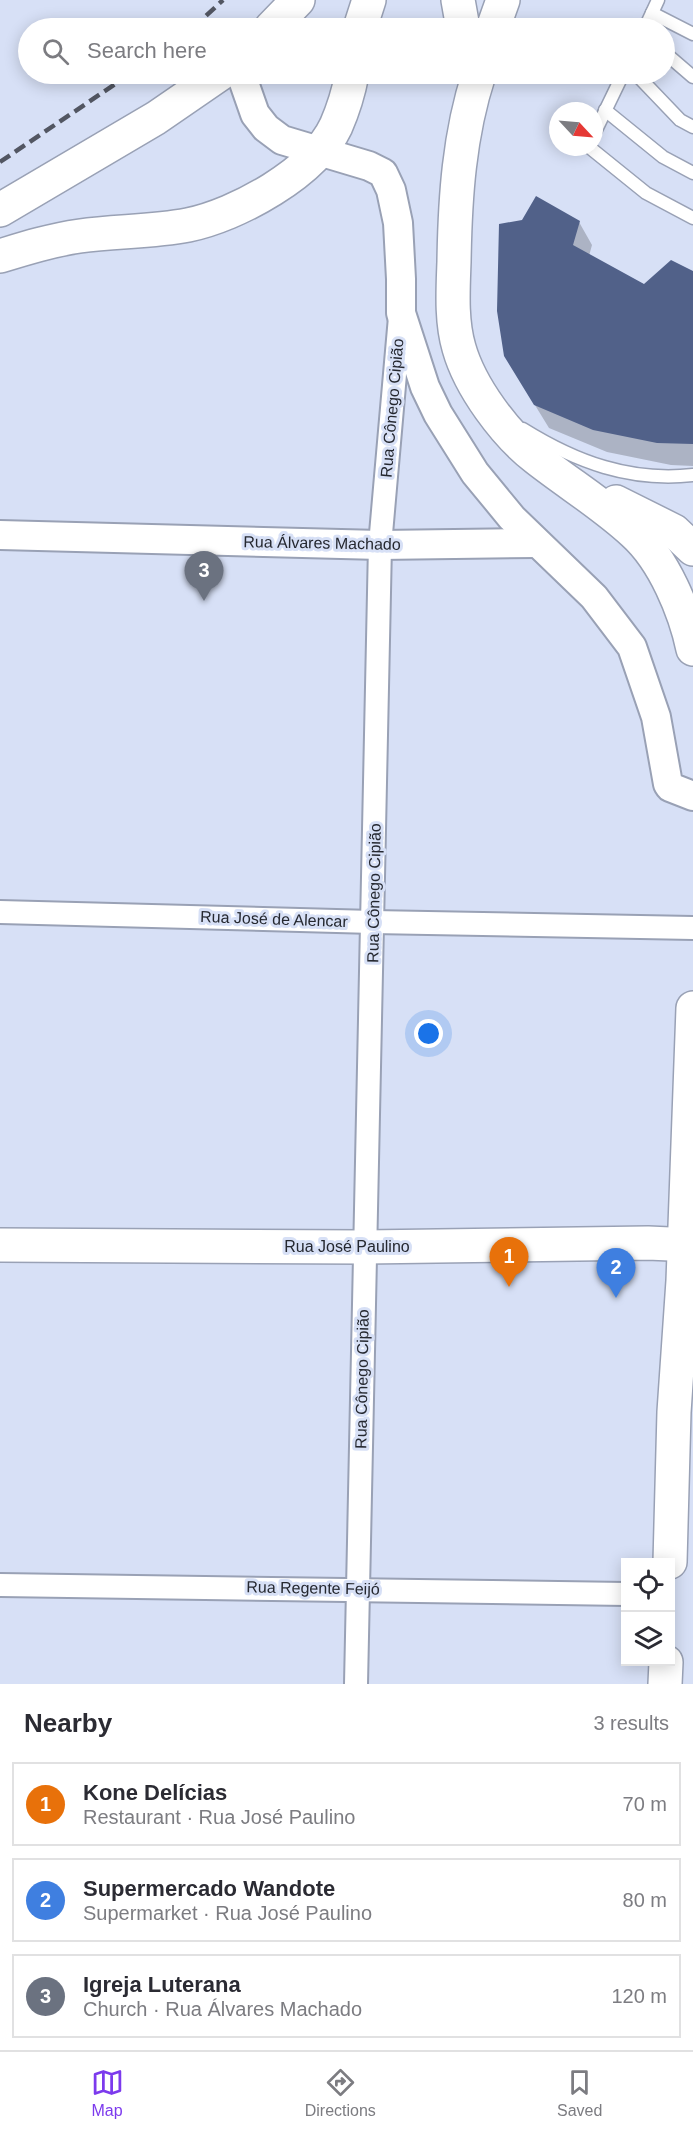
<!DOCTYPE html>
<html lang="en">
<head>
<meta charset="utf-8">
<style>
	:root { --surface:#fff; --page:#f7f7f7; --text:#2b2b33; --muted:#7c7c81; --line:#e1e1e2; --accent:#7c3aed }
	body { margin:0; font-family:Arial,sans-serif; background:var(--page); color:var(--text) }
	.controls { position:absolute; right:18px; bottom:18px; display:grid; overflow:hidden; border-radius:0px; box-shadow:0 3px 15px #0003 }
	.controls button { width:54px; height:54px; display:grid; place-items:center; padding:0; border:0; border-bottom:2px solid var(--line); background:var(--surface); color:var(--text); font:30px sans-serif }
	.compass { position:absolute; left:549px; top:102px; width:54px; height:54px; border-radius:50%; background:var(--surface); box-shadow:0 3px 15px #0003; rotate:116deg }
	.you { position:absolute; left:429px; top:1034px; width:21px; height:21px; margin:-15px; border:4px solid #fff; border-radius:50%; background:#1a73e8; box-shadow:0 0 0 9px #1a73e833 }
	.badge { display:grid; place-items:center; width:39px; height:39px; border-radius:50%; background:var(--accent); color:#fff; font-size:20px; font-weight:700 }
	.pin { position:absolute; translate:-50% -50px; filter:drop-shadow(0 2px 3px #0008) }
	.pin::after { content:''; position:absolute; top:32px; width:21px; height:18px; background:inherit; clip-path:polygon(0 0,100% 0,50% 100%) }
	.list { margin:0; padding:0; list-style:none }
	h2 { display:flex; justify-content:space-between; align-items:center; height:78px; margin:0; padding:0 24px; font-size:26px }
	h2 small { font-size:20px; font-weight:400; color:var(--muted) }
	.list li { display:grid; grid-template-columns:39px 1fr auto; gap:18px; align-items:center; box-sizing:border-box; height:84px; margin:0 12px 12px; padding:0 12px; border:2px solid var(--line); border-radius:0px }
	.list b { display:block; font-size:22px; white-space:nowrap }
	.list p { margin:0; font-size:20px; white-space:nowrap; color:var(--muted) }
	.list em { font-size:20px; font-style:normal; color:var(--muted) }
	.icon { flex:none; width:33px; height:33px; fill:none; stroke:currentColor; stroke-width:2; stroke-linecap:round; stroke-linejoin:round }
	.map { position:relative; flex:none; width:693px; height:1684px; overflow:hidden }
	.search { position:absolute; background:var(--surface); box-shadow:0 3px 15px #0003; left:18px; right:18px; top:18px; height:66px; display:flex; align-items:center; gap:15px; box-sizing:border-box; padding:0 21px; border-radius:33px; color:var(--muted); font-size:22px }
	.sheet { height:366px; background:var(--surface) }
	nav { display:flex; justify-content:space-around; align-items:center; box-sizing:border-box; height:84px; border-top:2px solid var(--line); background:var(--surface); font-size:16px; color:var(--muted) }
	nav a { display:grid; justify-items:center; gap:3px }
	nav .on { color:var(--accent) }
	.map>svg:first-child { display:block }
</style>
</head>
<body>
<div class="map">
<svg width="693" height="1684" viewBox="0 0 693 1684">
	<rect width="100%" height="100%" fill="#d7e0f6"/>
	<!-- shadow -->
	<polygon fill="#0003" points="579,222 592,245 589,256 645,285 693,273 693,466 671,465 607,452 549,428 519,379"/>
	<!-- building -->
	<polygon fill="#516189" points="536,196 580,221 573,245 644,284 671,260 693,271 693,444 657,443 593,430 534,405 504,356 497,311 499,224 522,220"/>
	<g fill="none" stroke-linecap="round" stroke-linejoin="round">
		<defs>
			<g id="service">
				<polyline points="652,13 693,34"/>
				<polyline points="645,28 658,0"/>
				<polyline points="664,52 693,77"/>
				<polyline points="636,74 680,120 693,127"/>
				<polyline points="605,110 663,157 693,173"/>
				<polyline points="594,134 623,74"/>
				<polyline points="589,147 646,193 693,218"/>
				<path d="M 523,429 C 576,462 630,482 693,475"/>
			</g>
			<g id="minor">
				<polyline points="0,912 373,922 693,928"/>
				<polyline points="0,1585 626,1594"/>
				<polyline points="356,1684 380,545 400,317"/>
			</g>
			<g id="tertiary">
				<polyline points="241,74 255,114 266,128 282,140 369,166 383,173 391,190 398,223 401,279 401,313 425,387 438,414 475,473 512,518 594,597 632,647 656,717 668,784 670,787 693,796"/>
				<polyline points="0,535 380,545 536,543"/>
			</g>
			<polyline id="secondary" points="0,1245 365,1247 648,1243 693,1245"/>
			<g id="primary">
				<polyline points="458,0 463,28"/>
				<polyline points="271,28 298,0"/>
				<polyline points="360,28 369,0"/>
				<polyline points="493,28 503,0"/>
				<path d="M 479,74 C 459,135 455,198 454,262 C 453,290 451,321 459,348 C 470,387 505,434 536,458 C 569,484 604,505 634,533 C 664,560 685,611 693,649"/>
				<polyline points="0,210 156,118 220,74"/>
				<path d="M 0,256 C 26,248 52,240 80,236 C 116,231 152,232 188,225 C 237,215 314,173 336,126 C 343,110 349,90 352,74"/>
				<polyline points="616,502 674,531 693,549"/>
				<polyline points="670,1562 674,1412 683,1281 693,1008"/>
				<polyline points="665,1684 666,1662"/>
			</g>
		</defs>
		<!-- service casing -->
		<use href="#service" stroke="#99a1b5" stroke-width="15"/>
		<!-- minor casing -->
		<use href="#minor" stroke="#99a1b5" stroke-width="26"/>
		<!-- tertiary casing -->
		<use href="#tertiary" stroke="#99a1b5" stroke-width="32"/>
		<!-- secondary casing -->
		<use href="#secondary" stroke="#99a1b5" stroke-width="36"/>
		<!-- primary casing -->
		<use href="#primary" stroke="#99a1b5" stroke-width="36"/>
		<!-- service -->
		<use href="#service" stroke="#fff" stroke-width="12"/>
		<!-- minor -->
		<use href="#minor" stroke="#fff" stroke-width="22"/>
		<!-- tertiary -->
		<use href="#tertiary" stroke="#fff" stroke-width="28"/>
		<!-- secondary -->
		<use href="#secondary" stroke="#fff" stroke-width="33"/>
		<!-- primary -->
		<use href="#primary" stroke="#fff" stroke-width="33"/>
		<!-- rail -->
		<g stroke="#525662" stroke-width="4.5" stroke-dasharray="12 6" stroke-linecap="butt">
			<polyline points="193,28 223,0"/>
			<polyline points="0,162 130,74"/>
		</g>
	</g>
	<g text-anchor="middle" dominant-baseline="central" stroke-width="6" stroke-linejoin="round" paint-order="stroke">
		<!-- street labels -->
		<g font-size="16" fill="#252830" stroke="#d7e0f6">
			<text transform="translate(392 408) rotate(-85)">Rua Cônego Cipião</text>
			<text transform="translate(322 543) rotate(1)">Rua Álvares Machado</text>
			<text transform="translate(374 893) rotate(-89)">Rua Cônego Cipião</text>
			<text transform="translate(274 919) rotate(2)">Rua José de Alencar</text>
			<text x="347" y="1246">Rua José Paulino</text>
			<text transform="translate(362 1379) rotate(-89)">Rua Cônego Cipião</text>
			<text transform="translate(313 1588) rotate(1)">Rua Regente Feijó</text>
		</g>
	</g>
</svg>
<div class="controls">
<button><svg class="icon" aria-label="locate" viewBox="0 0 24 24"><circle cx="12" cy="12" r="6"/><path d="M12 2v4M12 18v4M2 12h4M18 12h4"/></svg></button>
<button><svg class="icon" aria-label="layers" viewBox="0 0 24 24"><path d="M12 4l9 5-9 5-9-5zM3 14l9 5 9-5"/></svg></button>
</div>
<svg class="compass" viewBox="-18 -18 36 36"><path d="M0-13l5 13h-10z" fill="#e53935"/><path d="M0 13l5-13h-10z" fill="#7c7c81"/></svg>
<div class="you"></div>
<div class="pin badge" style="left:509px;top:1287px;background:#e8710a">1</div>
<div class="pin badge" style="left:616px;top:1298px;background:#3f7fe0">2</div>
<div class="pin badge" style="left:204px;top:601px;background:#6b7280">3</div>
<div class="search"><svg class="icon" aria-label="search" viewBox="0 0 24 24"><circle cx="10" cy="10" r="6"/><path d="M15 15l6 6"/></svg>Search here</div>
</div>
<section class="sheet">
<h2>Nearby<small>3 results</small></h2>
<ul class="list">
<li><span class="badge" style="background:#e8710a">1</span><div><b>Kone Delícias</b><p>Restaurant · Rua José Paulino</p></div><em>70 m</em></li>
<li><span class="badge" style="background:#3f7fe0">2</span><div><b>Supermercado Wandote</b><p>Supermarket · Rua José Paulino</p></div><em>80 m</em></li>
<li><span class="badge" style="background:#6b7280">3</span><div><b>Igreja Luterana</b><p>Church · Rua Álvares Machado</p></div><em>120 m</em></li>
</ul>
</section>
<nav>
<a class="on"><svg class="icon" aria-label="map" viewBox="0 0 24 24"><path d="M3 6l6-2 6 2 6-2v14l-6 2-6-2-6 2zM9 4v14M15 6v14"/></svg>Map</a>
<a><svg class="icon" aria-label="directions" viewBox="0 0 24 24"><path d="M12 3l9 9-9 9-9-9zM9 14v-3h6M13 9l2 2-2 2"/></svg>Directions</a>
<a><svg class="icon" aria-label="saved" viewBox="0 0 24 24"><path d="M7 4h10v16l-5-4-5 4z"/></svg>Saved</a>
</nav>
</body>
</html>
